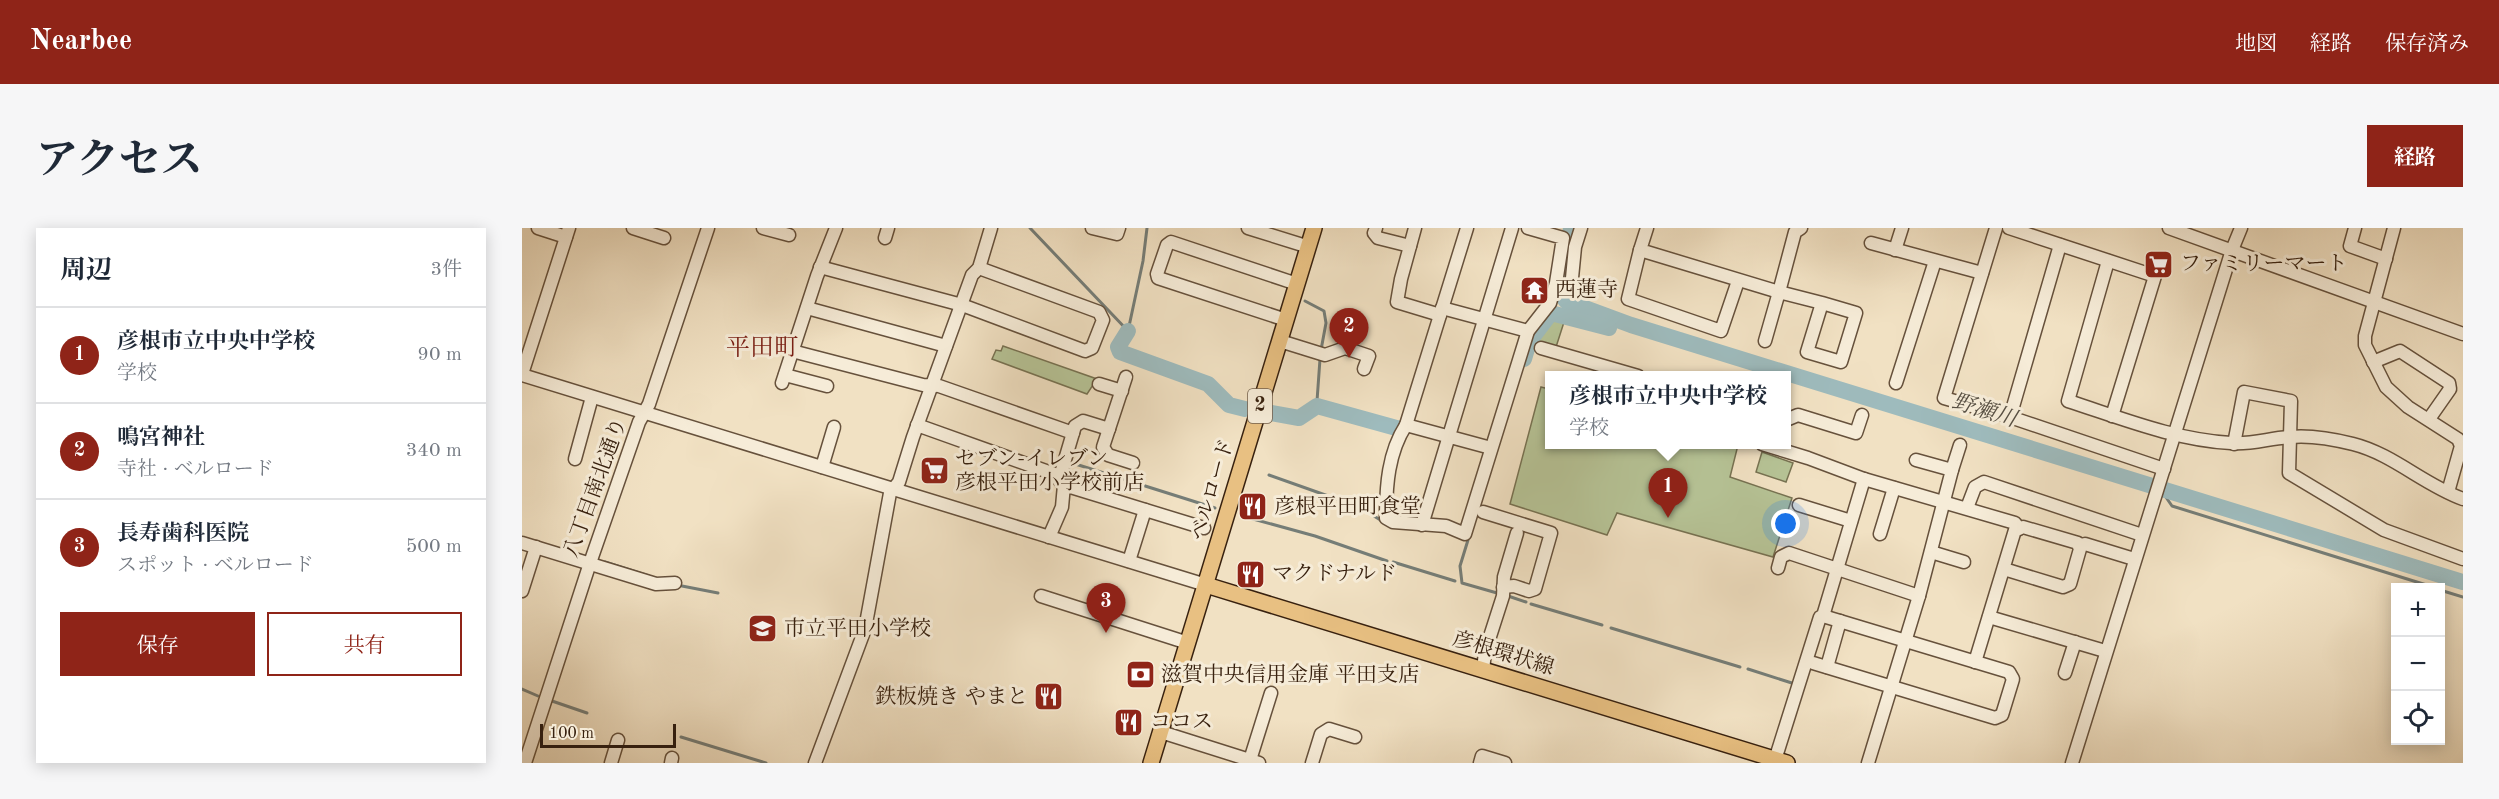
<!DOCTYPE html>
<html lang="ja">
<head>
<meta charset="utf-8">
<style>
	:root { --surface:#fff; --page:#f6f6f7; --text:#1f2937; --muted:#747a83; --line:#e0e1e3; --accent:#8f2418 }
	body { margin:0; font-family:"Old Standard TT","Noto Serif JP",serif; background:var(--page); color:var(--text) }
	.controls { position:absolute; right:18px; bottom:18px; display:grid; overflow:hidden; border-radius:0px; box-shadow:0 3px 15px #0003 }
	.controls button { width:54px; height:54px; display:grid; place-items:center; padding:0; border:0; border-bottom:2px solid var(--line); background:var(--surface); color:var(--text); font:30px sans-serif }
	.scale { position:absolute; left:18px; bottom:15px; width:136px; box-sizing:border-box; padding-left:6px; border:3px solid #38210f; border-top:0; font-size:16px; line-height:21px; white-space:nowrap; color:#38210f; -webkit-text-stroke:4px #f6ecd8; paint-order:stroke }
	.you { position:absolute; left:1264px; top:296px; width:21px; height:21px; margin:-15px; border:4px solid #fff; border-radius:50%; background:#1a73e8; box-shadow:0 0 0 9px #1a73e833 }
	.badge { display:grid; place-items:center; width:39px; height:39px; border-radius:50%; background:var(--accent); color:#fff; font-size:20px; font-weight:700 }
	.pin { position:absolute; translate:-50% -50px; filter:drop-shadow(0 2px 3px #0008) }
	.pin::after { content:''; position:absolute; top:32px; width:21px; height:18px; background:inherit; clip-path:polygon(0 0,100% 0,50% 100%) }
	.popup { position:absolute; left:1023px; top:143px; width:246px; height:78px; box-sizing:border-box; display:grid; place-content:center; border-radius:0px; background:var(--surface); filter:drop-shadow(0 2px 4px #0005); font-size:20px; white-space:nowrap; color:var(--muted) }
	.popup b { font-size:22px; color:var(--text) }
	.popup::after { content:''; position:absolute; left:50%; top:100%; margin-left:-12px; border:12px solid transparent; border-top-color:var(--surface) }
	.list { margin:0; padding:0; list-style:none }
	h2 { display:flex; justify-content:space-between; align-items:center; height:78px; margin:0; padding:0 24px; font-size:26px }
	h2 small { font-size:20px; font-weight:400; color:var(--muted) }
	.list li { display:grid; grid-template-columns:39px 1fr auto; gap:18px; align-items:center; box-sizing:border-box; height:96px; padding:0 24px; border-top:2px solid var(--line) }
	.list b { display:block; font-size:22px; white-space:nowrap }
	.list p { margin:0; font-size:20px; white-space:nowrap; color:var(--muted) }
	.list em { font-size:20px; font-style:normal; color:var(--muted) }
	.actions { display:flex; gap:12px; padding:18px 24px }
	.actions a { flex:1; padding:14px 0; border:2px solid var(--accent); border-radius:0px; text-align:center; font-size:21px; color:var(--accent) }
	.actions .main { background:var(--accent); color:#fff }
	.icon { flex:none; width:33px; height:33px; fill:none; stroke:currentColor; stroke-width:2; stroke-linecap:round; stroke-linejoin:round }
	.map { position:relative; flex:none; width:1941px; height:535px; overflow:hidden; border-radius:0px }
	header { display:flex; align-items:center; gap:36px; box-sizing:border-box; height:84px; padding:0 30px; background:var(--accent); color:#fff }
	header strong { font-size:28px }
	nav { display:flex; gap:33px; margin-inline-start:auto; font-size:21px }
	.intro { display:flex; align-items:center; justify-content:space-between; box-sizing:border-box; height:144px; padding:0 36px }
	h1 { margin:0; font-size:42px }
	.button { padding:15px 27px; border-radius:0px; background:var(--accent); color:#fff; font-size:21px; font-weight:700 }
	main { display:flex; gap:36px; padding:0 36px }
	aside { flex:1; background:var(--surface); border-radius:0px; box-shadow:0 3px 15px #0003 }
	.map>svg:first-child { display:block }
</style>
</head>
<body>
<header>
<strong>Nearbee</strong>
<nav><a>地図</a><a>経路</a><a>保存済み</a></nav>
</header>
<div class="intro"><h1>アクセス</h1><a class="button">経路</a></div>
<main>
<aside>
<h2>周辺<small>3件</small></h2>
<ul class="list">
<li><span class="badge">1</span><div><b>彦根市立中央中学校</b><p>学校</p></div><em>90 m</em></li>
<li><span class="badge">2</span><div><b>鳴宮神社</b><p>寺社 · ベルロード</p></div><em>340 m</em></li>
<li><span class="badge">3</span><div><b>長寿歯科医院</b><p>スポット · ベルロード</p></div><em>500 m</em></li>
</ul>
<div class="actions"><a class="main">保存</a><a>共有</a></div>
</aside>
<div class="map">
<svg width="1941" height="535" viewBox="0 0 1941 535">
	<rect width="100%" height="100%" fill="#f1e1c3"/>
	<filter id="stains"><feTurbulence type="fractalNoise" baseFrequency=".00333" numOctaves="4"/><feColorMatrix values="0 0 0 0 .2 0 0 0 0 .09 0 0 0 0 .02 0 0 0 .5 -.17"/></filter>
	<radialGradient id="worn" r=".72"><stop offset=".6" stop-color="#630" stop-opacity="0"/><stop offset="1" stop-color="#630" stop-opacity=".3"/></radialGradient>
	<!-- green -->
	<g fill="#b6c396" stroke="#777252" stroke-width="1.5">
		<polygon points="1036,89 1043,91 1034,119 1015,113 1031,90"/>
		<polygon points="481,118 575,151 565,166 470,131 474,122 479,123"/>
		<polygon points="1019,159 1027,161 1028,216 1216,217 1208,249 1270,270 1251,329 1095,285 1085,307 988,276"/>
		<polygon points="1240,224 1271,235 1264,254 1234,244"/>
	</g>
	<g fill="none" stroke-linecap="round" stroke-linejoin="round">
		<!-- stream -->
		<g stroke="#757d77" stroke-width="3">
			<polyline points="508,0 606,103"/>
			<polyline points="783,73 802,83 804,95 799,122"/>
			<polyline points="606,103 621,33 625,0"/>
			<polyline points="798,131 795,173 798,179"/>
			<polyline points="547,234 693,280"/>
			<polyline points="747,247 826,275"/>
			<polyline points="1639,262 1650,278 1911,359"/>
			<polyline points="839,280 860,293"/>
			<polyline points="720,288 793,308 865,333"/>
			<polyline points="942,311 946,312 938,338 940,355 975,365"/>
			<polyline points="83,334 127,348"/>
			<polyline points="871,334 933,353"/>
			<polyline points="160,358 196,365"/>
			<polyline points="1918,362 1941,369"/>
			<polyline points="986,368 1004,374"/>
			<polyline points="1009,376 1080,397"/>
			<polyline points="1089,400 1218,439"/>
			<polyline points="1226,441 1273,456"/>
			<polyline points="0,461 16,468"/>
			<polyline points="30,473 65,485"/>
			<polyline points="159,509 244,535"/>
		</g>
		<!-- river -->
		<g stroke="#9ebbbd" stroke-width="16">
			<polyline points="1049,0 1038,64 1044,73 1109,97 1941,354"/>
			<polyline points="606,103 596,119 598,124 686,156 707,177 723,181"/>
			<polyline points="1002,131 1007,114 1029,85 1087,100"/>
			<polyline points="749,185 777,190 795,178 878,201"/>
		</g>
		<defs>
			<g id="minor">
				<polyline points="16,0 44,9"/>
				<polyline points="111,0 142,10"/>
				<polyline points="241,0 267,7"/>
				<polyline points="570,0 595,6 597,0"/>
				<polyline points="726,0 787,19"/>
				<polyline points="854,0 852,5 856,10 888,18"/>
				<polyline points="893,0 879,51 875,74 918,87"/>
				<path d="M 945,0 L 884,197 C 866,225 864,258 864,290 L 871,294 L 924,298 L 943,306 L 1006,103 L 1028,75 L 1034,55 L 1041,10 L 1006,0"/>
				<polyline points="1125,0 1118,22 1257,64 1273,4 1279,0"/>
				<polyline points="1474,0 1422,170 1488,189"/>
				<polyline points="1487,0 1633,48 1590,188"/>
				<polyline points="1647,0 1941,106"/>
				<polyline points="1833,0 1828,18 1864,31"/>
				<polyline points="1872,0 1843,108 1843,117 1864,159 1886,179 1936,211 1939,218 1926,264"/>
				<polyline points="363,10 366,0"/>
				<polyline points="1349,15 1460,45"/>
				<polyline points="1538,17 1488,189 1642,241"/>
				<polyline points="1118,22 1106,71 1199,103 1216,53"/>
				<polyline points="1373,22 1380,0"/>
				<path d="M 1586,33 L 1546,173 C 1599,190 1653,212 1709,215 C 1729,217 1748,210 1768,209 C 1788,207 1811,211 1831,216 C 1871,226 1902,257 1941,271"/>
				<polyline points="298,39 440,77 563,123 570,120 581,92 577,84 457,40"/>
				<polyline points="1050,50 1053,19 1059,0"/>
				<polyline points="285,80 424,118"/>
				<polyline points="920,80 1006,103"/>
				<polyline points="764,92 636,50 635,46 645,17 649,14 775,56"/>
				<polyline points="758,113 803,127 823,120 847,128 842,141"/>
				<polyline points="1243,113 1257,64 1300,75 1285,124 1319,134 1334,85 1300,75"/>
				<polyline points="1019,120 1116,148"/>
				<polyline points="270,123 401,157 417,158 551,205"/>
				<polyline points="1851,134 1878,123 1927,155 1928,161 1907,191"/>
				<polyline points="0,146 47,0"/>
				<polyline points="0,147 684,357"/>
				<polyline points="263,147 305,158"/>
				<polyline points="604,149 581,219 586,227 611,235"/>
				<polyline points="260,155 295,48 314,0"/>
				<polyline points="1374,155 1413,33"/>
				<polyline points="577,156 600,163"/>
				<polyline points="1264,192 1276,187 1334,205 1340,187"/>
				<polyline points="395,197 538,248"/>
				<polyline points="884,197 969,220"/>
				<polyline points="1240,216 1286,230 1342,251 1493,295 1497,301"/>
				<polyline points="1712,216 1722,164 1769,173 1767,245 1862,302 1941,331"/>
				<polyline points="53,231 70,169"/>
				<polyline points="300,239 312,199"/>
				<polyline points="1430,242 1438,217"/>
				<polyline points="542,257 682,300"/>
				<polyline points="1277,277 1329,293"/>
				<polyline points="1445,280 1453,259 1462,254 1620,307"/>
				<polyline points="961,284 1029,305 1013,361 1007,363 992,358 981,359"/>
				<polyline points="900,297 990,0"/>
				<polyline points="1358,306 1372,260"/>
				<polyline points="527,309 540,279 542,257 537,252 553,198 561,193 587,201"/>
				<polyline points="0,315 134,356 153,355"/>
				<polyline points="1557,318 1563,316 1612,331"/>
				<polyline points="1409,324 1442,334"/>
				<polyline points="607,333 623,282"/>
				<polyline points="1256,340 1259,329 1267,325 1397,368"/>
				<polyline points="0,363 14,319"/>
				<polyline points="519,368 666,415"/>
				<polyline points="1467,389 1583,423"/>
				<polyline points="1453,434 1493,302 1501,299 1556,315 1558,321 1548,356 1541,359 1482,341"/>
				<polyline points="1291,435 1473,490 1480,487 1491,451 1487,444 1301,388"/>
				<polyline points="1305,439 1318,393"/>
				<polyline points="961,442 963,424 981,368 982,349 995,305"/>
				<polyline points="1543,445 1553,414"/>
				<polyline points="639,504 737,535"/>
				<polyline points="728,532 749,465"/>
				<polyline points="1253,532 1298,389 1301,388 1342,251"/>
				<polyline points="3,535 68,335 117,194 127,176 186,0"/>
				<polyline points="89,535 96,512"/>
				<polyline points="149,535 150,530"/>
				<polyline points="293,535 343,401 368,265 377,254 391,209 450,47 457,40 469,0"/>
				<polyline points="790,535 799,506 807,501 833,509"/>
				<polyline points="958,535 960,528 983,535"/>
				<polyline points="1346,535 1397,368 1430,242 1394,232"/>
				<polyline points="1550,535 1710,22 1719,0"/>
			</g>
			<g id="major">
				<polyline points="684,357 1265,535"/>
				<polyline points="629,535 792,0"/>
			</g>
		</defs>
		<!-- minor casing -->
		<use href="#minor" stroke="#66513c" stroke-width="15"/>
		<!-- major casing -->
		<use href="#major" stroke="#38210f" stroke-width="18"/>
		<!-- minor -->
		<use href="#minor" stroke="#f6ecd8" stroke-width="12"/>
		<!-- major -->
		<use href="#major" stroke="#e8c082" stroke-width="15"/>
	</g>
	<!-- icons -->
	<defs>
		<symbol id="supermarket-square" viewBox="-11 -11 22 22"><rect x="-9" y="-9" width="18" height="18" rx="4" fill="#8f2418" stroke="#f6ecd8"/><path d="M-6-5.5h2.5l.6 2H6L4.5 2H-2.5L-4.4-4H-6ZM-1.5 3.2a1.3 1.3 0 1 0 .1 0ZM3 3.2a1.3 1.3 0 1 0 .1 0Z" fill="#fff"/></symbol>
		<symbol id="temple-square" viewBox="-11 -11 22 22"><rect x="-9" y="-9" width="18" height="18" rx="4" fill="#8f2418" stroke="#f6ecd8"/><path d="M0-6L5-2H3V0L6.5 2.5H4V6H1.5V3h-3V6H-4V2.5H-6.5L-3 0V-2H-5Z" fill="#fff"/></symbol>
		<symbol id="restaurant-square" viewBox="-11 -11 22 22"><rect x="-9" y="-9" width="18" height="18" rx="4" fill="#8f2418" stroke="#f6ecd8"/><path d="M-5-6h1v4h1v-4h1v4h1v-4h1v5L-1.5 .5V6h-2V.5L-5-1ZM5-6V6H3V1.5H1.5Q1.5-4 5-6Z" fill="#fff"/></symbol>
		<symbol id="school-square" viewBox="-11 -11 22 22"><rect x="-9" y="-9" width="18" height="18" rx="4" fill="#8f2418" stroke="#f6ecd8"/><path d="M0-5L7-2L0 1L-7-2ZM-4 1L0 2.5L4 1V4Q0 6-4 4Z" fill="#fff"/></symbol>
		<symbol id="bank-square" viewBox="-11 -11 22 22"><rect x="-9" y="-9" width="18" height="18" rx="4" fill="#8f2418" stroke="#f6ecd8"/><path d="M-6-4H6V4H-6ZM0-2.3a2.3 2.3 0 1 0 0 4.6a2.3 2.3 0 1 0 0-4.6Z" fill="#fff"/></symbol>
	</defs>
	<g fill-rule="evenodd">
		<use href="#supermarket-square" x="1620" y="20" width="33" height="33"/>
		<use href="#temple-square" x="996" y="46" width="33" height="33"/>
		<use href="#supermarket-square" x="396" y="226" width="33" height="33"/>
		<use href="#restaurant-square" x="714" y="262" width="33" height="33"/>
		<use href="#restaurant-square" x="712" y="330" width="33" height="33"/>
		<use href="#school-square" x="224" y="384" width="33" height="33"/>
		<use href="#bank-square" x="602" y="430" width="33" height="33"/>
		<use href="#restaurant-square" x="510" y="452" width="33" height="33"/>
		<use href="#restaurant-square" x="590" y="478" width="33" height="33"/>
	</g>
	<g text-anchor="middle" dominant-baseline="central" stroke-width="6" stroke-linejoin="round" paint-order="stroke">
		<!-- shield labels -->
		<rect fill="#f6ecd8" stroke="#715e4b" stroke-width="1.5" x="726" y="161" width="24" height="34" rx="4.5"/>
		<g font-size="20" font-weight="bold" fill="#38210f">
			<text x="738" y="178">2</text>
		</g>
		<!-- poi labels -->
		<g font-size="21" fill="#38210f" stroke="#f6ecd8" text-anchor="start">
			<text x="1658" y="36">ファミリーマート</text>
			<text x="1033" y="62">西蓮寺</text>
			<text x="433" y="231">セブン-イレブン<tspan x="433" dy="24">彦根平田小学校前店</tspan></text>
			<text x="752" y="279">彦根平田町食堂</text>
			<text x="750" y="346">マクドナルド</text>
			<text x="262" y="401">市立平田小学校</text>
			<text x="639" y="447">滋賀中央信用金庫 平田支店</text>
			<text x="506" y="469" text-anchor="end">鉄板焼き やまと</text>
			<text x="628" y="494">ココス</text>
		</g>
		<!-- street labels -->
		<g font-size="21" fill="#38210f" stroke="#f6ecd8">
			<text transform="translate(74 260) rotate(-70)">八丁目南北通り</text>
			<text transform="translate(691 262) rotate(-73)">ベルロード</text>
			<text transform="translate(981 426) rotate(17)">彦根環状線</text>
		</g>
		<!-- water labels -->
		<g font-size="22" font-style="italic" fill="#574f43" stroke="#f6ecd8">
			<text transform="translate(1462 183) rotate(17)">野瀬川</text>
		</g>
		<!-- quarter labels -->
		<g font-size="24" fill="#7a1f14" stroke="#f6ecd8">
			<text x="240" y="121">平田町</text>
		</g>
	</g>
	<rect width="100%" height="100%" filter="url(#stains)"/>
	<rect width="100%" height="100%" fill="url(#worn)"/>
</svg>
<div class="controls">
<button>+</button>
<button>−</button>
<button><svg class="icon" aria-label="locate" viewBox="0 0 24 24"><circle cx="12" cy="12" r="6"/><path d="M12 2v4M12 18v4M2 12h4M18 12h4"/></svg></button>
</div>
<div class="scale">100 m</div>
<div class="you"></div>
<div class="pin badge" style="left:1146px;top:290px">1</div>
<div class="popup"><b>彦根市立中央中学校</b>学校</div>
<div class="pin badge" style="left:827px;top:130px">2</div>
<div class="pin badge" style="left:584px;top:405px">3</div>
</div>
</main>
</body>
</html>
